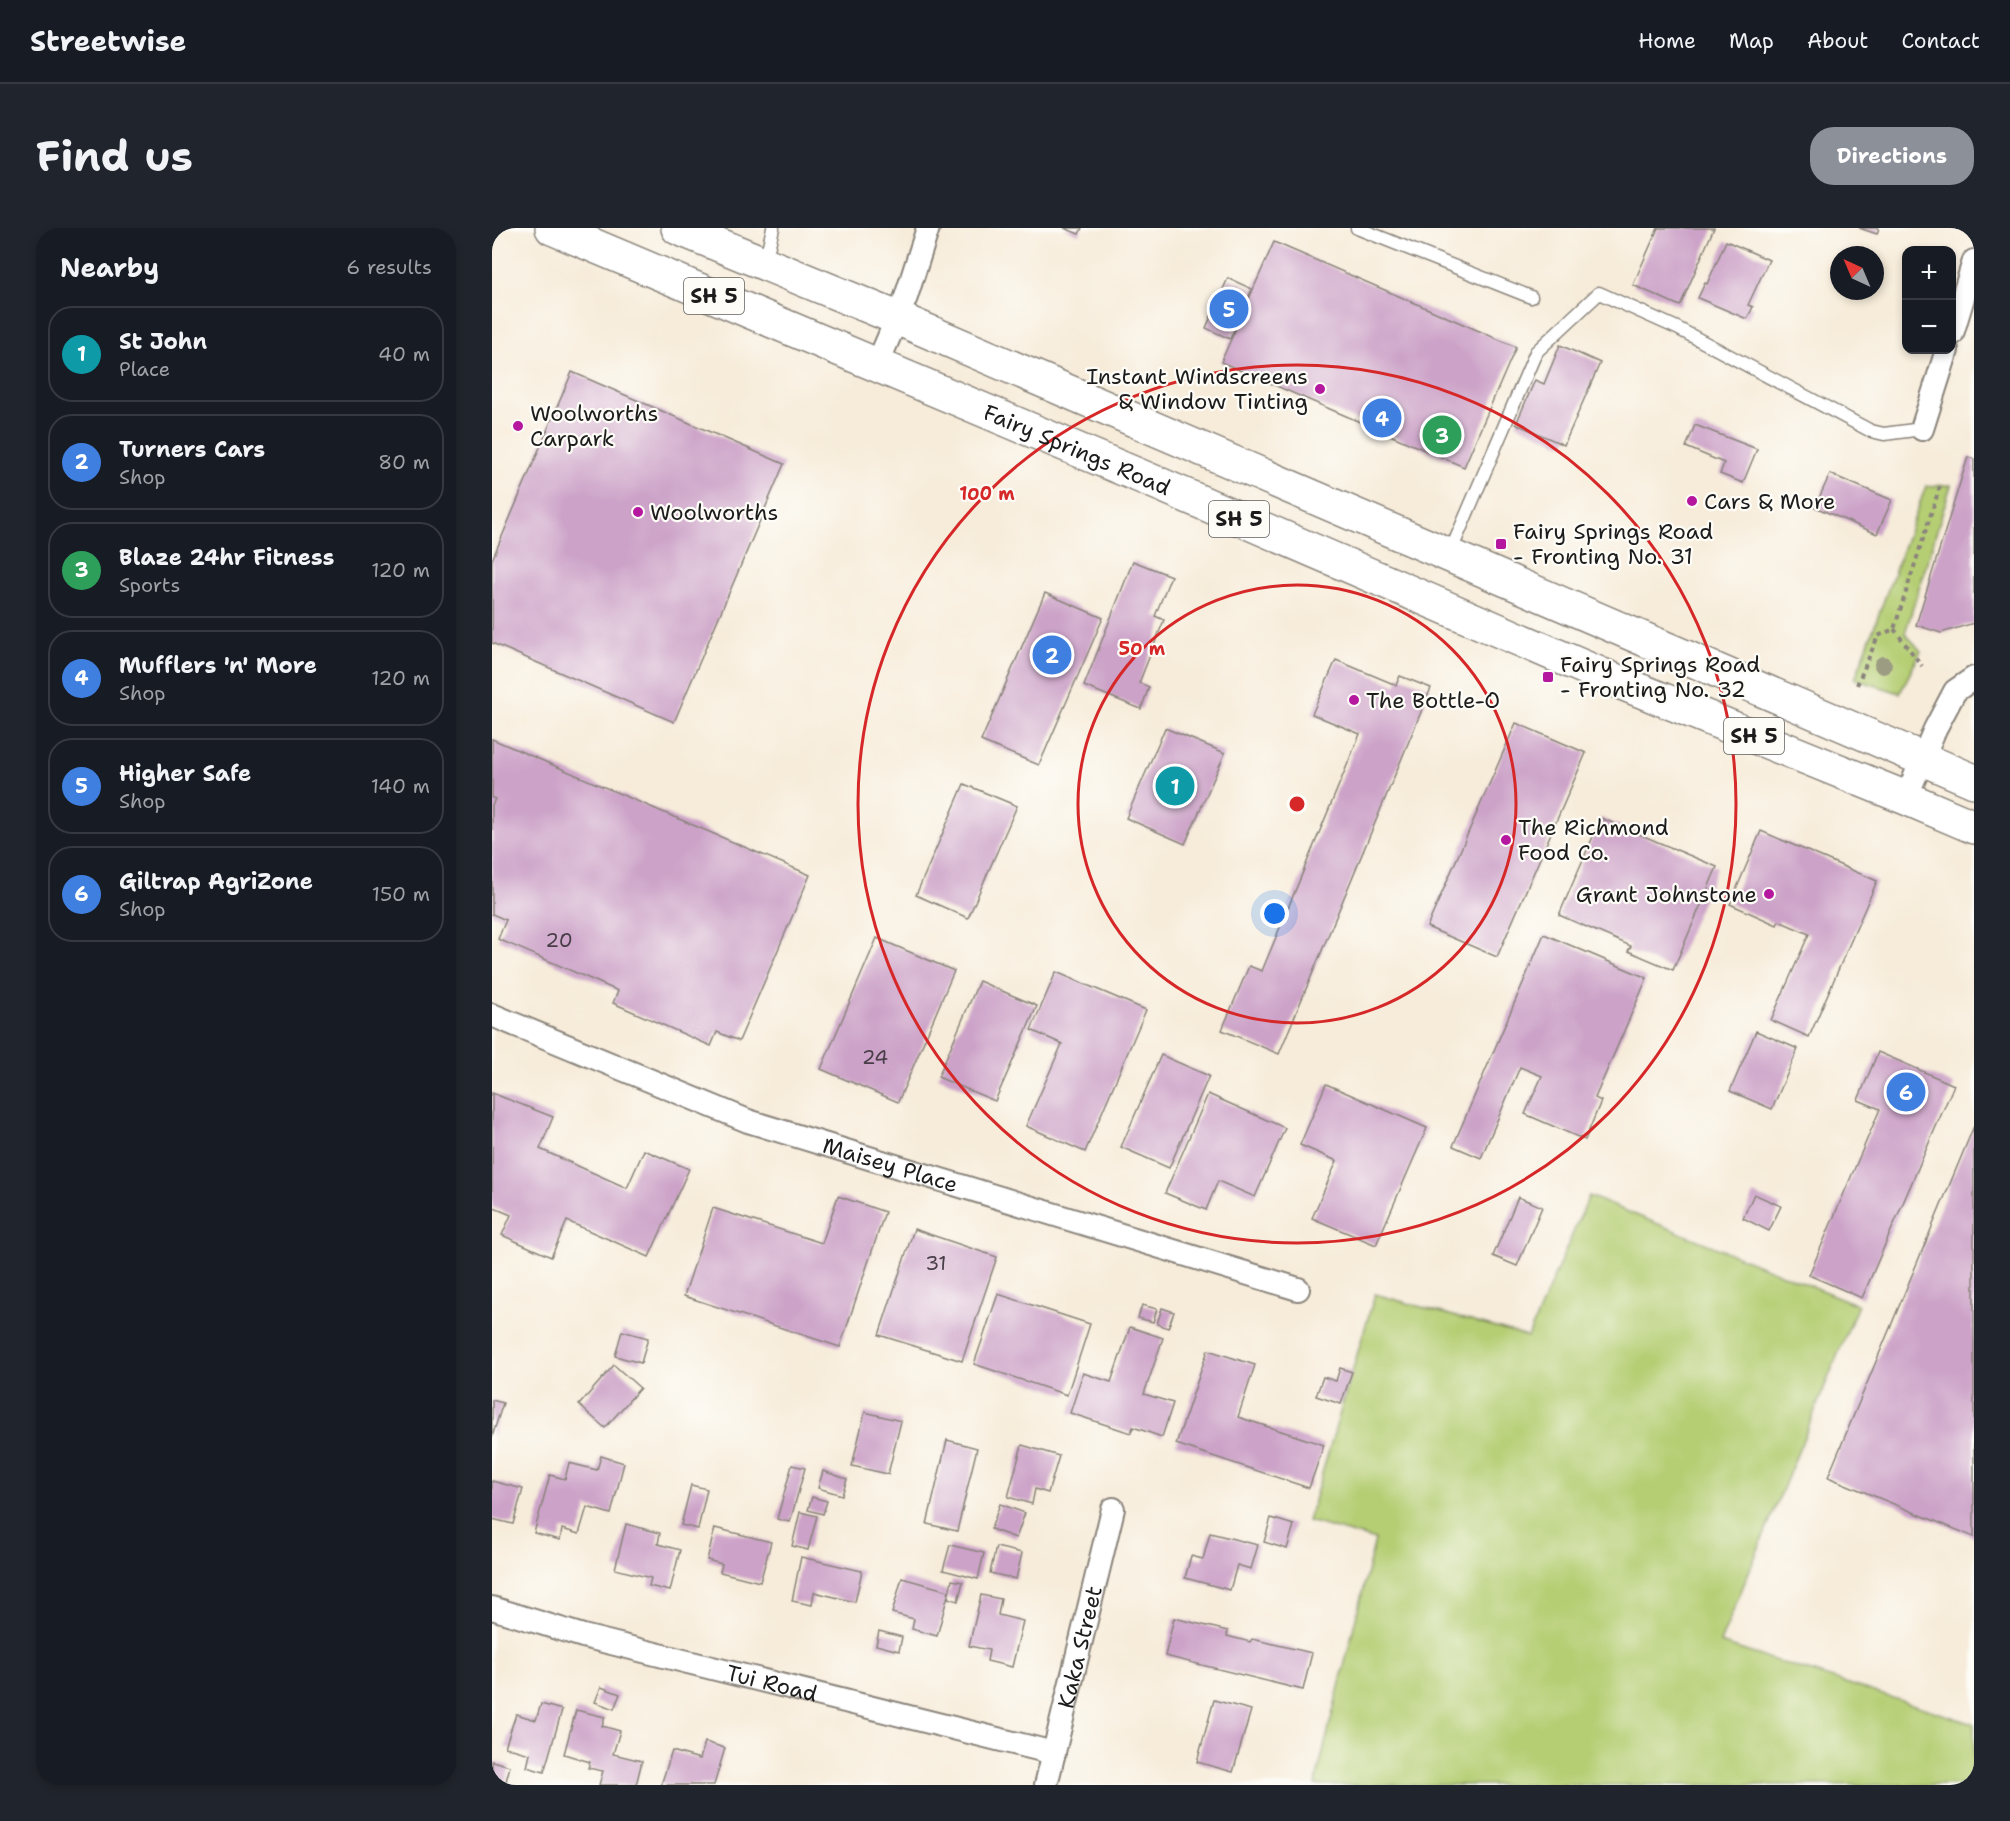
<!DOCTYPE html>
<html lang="en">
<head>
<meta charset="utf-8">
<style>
	:root { --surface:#171b24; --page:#20242c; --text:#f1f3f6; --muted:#9ea1a6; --line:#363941; --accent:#8c9099 }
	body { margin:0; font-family:"Shantell Sans",sans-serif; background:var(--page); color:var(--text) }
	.controls { position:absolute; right:18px; top:18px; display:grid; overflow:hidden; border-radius:12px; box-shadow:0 3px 9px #0003 }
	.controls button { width:54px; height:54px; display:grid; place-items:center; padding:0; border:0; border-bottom:2px solid var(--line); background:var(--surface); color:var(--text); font:30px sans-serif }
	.compass { position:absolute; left:1338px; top:18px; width:54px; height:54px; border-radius:50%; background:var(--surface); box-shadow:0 3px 9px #0003; rotate:316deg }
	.you { position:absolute; left:783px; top:686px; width:21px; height:21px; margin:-15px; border:4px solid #fff; border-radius:50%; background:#1a73e8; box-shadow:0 0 0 9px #1a73e833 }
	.badge { display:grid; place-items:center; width:39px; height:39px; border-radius:50%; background:var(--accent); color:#fff; font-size:20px; font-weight:700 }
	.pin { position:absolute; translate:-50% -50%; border:3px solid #fff; box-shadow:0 2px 6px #0006 }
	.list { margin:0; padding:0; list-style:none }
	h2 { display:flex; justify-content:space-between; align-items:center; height:78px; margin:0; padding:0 24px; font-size:26px }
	h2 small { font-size:20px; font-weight:400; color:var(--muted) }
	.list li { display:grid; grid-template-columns:39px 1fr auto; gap:18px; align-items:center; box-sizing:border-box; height:96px; margin:0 12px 12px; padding:0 12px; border:2px solid var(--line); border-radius:24px }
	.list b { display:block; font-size:22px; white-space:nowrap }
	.list p { margin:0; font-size:20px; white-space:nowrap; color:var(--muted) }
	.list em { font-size:20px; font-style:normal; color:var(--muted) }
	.map { position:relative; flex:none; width:1482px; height:1557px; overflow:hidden; border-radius:24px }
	header { display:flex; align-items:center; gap:36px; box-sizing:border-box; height:84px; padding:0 30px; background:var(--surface); border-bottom:2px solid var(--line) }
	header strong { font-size:28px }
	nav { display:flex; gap:33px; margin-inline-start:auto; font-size:21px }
	.intro { display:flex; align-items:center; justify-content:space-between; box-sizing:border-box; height:144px; padding:0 36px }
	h1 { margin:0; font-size:42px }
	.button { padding:15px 27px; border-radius:24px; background:var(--accent); color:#fff; font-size:21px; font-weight:700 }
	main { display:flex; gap:36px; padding:0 36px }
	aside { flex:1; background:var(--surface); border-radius:24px; box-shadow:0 3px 9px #0003 }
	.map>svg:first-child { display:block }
</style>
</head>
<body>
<header>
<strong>Streetwise</strong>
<nav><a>Home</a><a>Map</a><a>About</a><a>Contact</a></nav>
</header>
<div class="intro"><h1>Find us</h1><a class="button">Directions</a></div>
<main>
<aside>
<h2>Nearby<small>6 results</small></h2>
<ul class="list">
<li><span class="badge" style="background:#0f9aa8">1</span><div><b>St John</b><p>Place</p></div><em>40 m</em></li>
<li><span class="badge" style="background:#3f7fe0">2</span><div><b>Turners Cars</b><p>Shop</p></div><em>80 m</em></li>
<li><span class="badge" style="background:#2e9e5b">3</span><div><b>Blaze 24hr Fitness</b><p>Sports</p></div><em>120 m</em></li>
<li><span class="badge" style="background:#3f7fe0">4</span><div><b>Mufflers 'n' More</b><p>Shop</p></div><em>120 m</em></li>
<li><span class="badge" style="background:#3f7fe0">5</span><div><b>Higher Safe</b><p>Shop</p></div><em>140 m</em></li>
<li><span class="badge" style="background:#3f7fe0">6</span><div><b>Giltrap AgriZone</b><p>Shop</p></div><em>150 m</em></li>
</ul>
</aside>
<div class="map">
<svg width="1482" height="1557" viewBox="0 0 1482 1557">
	<rect width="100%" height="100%" fill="#fdfcf7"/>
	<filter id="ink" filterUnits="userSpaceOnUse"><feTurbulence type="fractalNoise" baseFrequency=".0167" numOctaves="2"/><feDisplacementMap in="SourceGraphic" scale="12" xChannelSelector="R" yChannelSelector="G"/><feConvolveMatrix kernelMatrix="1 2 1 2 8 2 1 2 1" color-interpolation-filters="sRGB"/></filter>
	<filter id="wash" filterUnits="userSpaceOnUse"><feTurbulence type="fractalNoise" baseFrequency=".008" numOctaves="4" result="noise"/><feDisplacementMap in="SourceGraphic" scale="24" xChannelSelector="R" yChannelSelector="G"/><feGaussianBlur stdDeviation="1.35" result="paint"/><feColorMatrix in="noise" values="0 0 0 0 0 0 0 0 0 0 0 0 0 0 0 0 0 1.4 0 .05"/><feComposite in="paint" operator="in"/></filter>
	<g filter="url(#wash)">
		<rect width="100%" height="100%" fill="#f7ecda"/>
		<!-- green -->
		<g fill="#b5ce73" stroke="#687548" stroke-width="1.5">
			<polygon points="1459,257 1413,405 1429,423 1408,465 1363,451 1434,258"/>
			<polygon points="1097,968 1366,1077 1228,1415 1482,1496 1482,1557 823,1557 883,1312 816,1293 883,1066 1036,1109"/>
		</g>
		<g id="blocks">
			<!-- building -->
			<g fill="#cca2c8">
				<polygon points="572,0 590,0 587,6"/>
				<polygon points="1166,0 1222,0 1188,78 1141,57"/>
				<polygon points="1367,0 1387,0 1385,6"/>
				<polygon points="1234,13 1277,32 1256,77 1261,79 1255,91 1206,70 1213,55 1215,56"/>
				<polygon points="782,14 1024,119 972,239 729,134"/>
				<polygon points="736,50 760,61 738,111 714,100"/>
				<polygon points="1068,117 1108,135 1072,217 1024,196 1043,152 1052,156"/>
				<polygon points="80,144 292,236 182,494 0,415 0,332"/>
				<polygon points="1203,197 1265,221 1251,255 1228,246 1232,235 1194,219"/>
				<polygon points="1476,229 1482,231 1482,395 1449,405 1424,397"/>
				<polygon points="1338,246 1400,272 1385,306 1323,279"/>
				<polygon points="641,333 679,348 663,388 672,392 647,455 657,459 649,481 592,458"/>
				<polygon points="553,365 611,390 547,537 489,513"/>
				<polygon points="844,432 904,457 908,448 939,460 787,826 730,802 757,738 770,743 868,506 820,486"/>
				<polygon points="1024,495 1094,525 1005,729 935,699"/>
				<polygon points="673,500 733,525 693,616 634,590"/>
				<polygon points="0,511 318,647 247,813 225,804 219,818 121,775 126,763 6,711 14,692 0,686 0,577 3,571 0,570"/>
				<polygon points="472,556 525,578 476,690 424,667"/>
				<polygon points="1109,590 1225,639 1181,742 1136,723 1139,718 1067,687"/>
				<polygon points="1269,603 1385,653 1317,809 1279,792 1317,706 1287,693 1285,697 1238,676"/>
				<polygon points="1052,706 1155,750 1103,870 1109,873 1093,912 1033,886 1050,848 1028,839 989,930 961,918"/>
				<polygon points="385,710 462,743 406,874 329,841"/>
				<polygon points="564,744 654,782 593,924 534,898 570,816 539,802"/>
				<polygon points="487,753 545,778 503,873 446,849"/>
				<polygon points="1264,803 1306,821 1280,881 1238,863"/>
				<polygon points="1386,824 1462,857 1370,1070 1317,1047 1388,881 1366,872"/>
				<polygon points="669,827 717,848 677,940 629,919"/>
				<polygon points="834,856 935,900 884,1017 820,990 845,933 808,917"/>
				<polygon points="0,865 61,889 48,921 135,960 152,922 197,941 157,1029 75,993 59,1029 10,1007 19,987 0,979"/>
				<polygon points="716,866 793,900 763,969 726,953 714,982 673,965"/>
				<polygon points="1482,898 1482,1309 1336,1249"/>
				<polygon points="1262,966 1289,978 1277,1003 1251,990"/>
				<polygon points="346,968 393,984 348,1119 192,1068 221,980 330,1015"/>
				<polygon points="1026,969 1050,979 1025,1038 1001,1028"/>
				<polygon points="422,1001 505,1029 470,1133 387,1107"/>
				<polygon points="506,1066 598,1096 575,1167 482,1136"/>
				<polygon points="650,1077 665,1081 661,1094 646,1090"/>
				<polygon points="670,1080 682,1084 676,1100 665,1096"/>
				<polygon points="638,1099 671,1110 652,1166 681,1175 670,1209 641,1199 639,1205 578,1185 591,1145 619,1154"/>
				<polygon points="130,1103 156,1110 149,1135 123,1128"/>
				<polygon points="716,1122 763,1137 746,1189 832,1217 817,1260 684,1216"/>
				<polygon points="122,1137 148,1160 113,1200 87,1177"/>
				<polygon points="848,1140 860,1144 849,1176 824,1168 831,1149 844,1153"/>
				<polygon points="0,1172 11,1175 0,1209"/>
				<polygon points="373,1184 409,1193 396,1246 360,1238"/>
				<polygon points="455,1212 485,1220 465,1303 435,1296"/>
				<polygon points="530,1217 567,1228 556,1265 543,1261 540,1276 516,1269"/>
				<polygon points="109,1228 132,1235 119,1286 95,1279 87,1306 70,1301 68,1312 42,1305 58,1247 73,1251 77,1235 105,1242"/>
				<polygon points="300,1237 313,1240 298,1294 285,1291"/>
				<polygon points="331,1243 355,1251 350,1267 326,1260"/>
				<polygon points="0,1253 31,1261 21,1296 0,1291"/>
				<polygon points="199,1257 215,1261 206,1301 189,1297"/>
				<polygon points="320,1269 335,1273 331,1286 316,1282"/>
				<polygon points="508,1276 533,1285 524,1310 499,1301"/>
				<polygon points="308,1284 325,1288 316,1322 300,1318"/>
				<polygon points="779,1290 802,1297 795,1321 772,1314"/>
				<polygon points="134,1296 168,1305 166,1316 188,1322 178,1363 157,1358 159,1350 123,1341"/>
				<polygon points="223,1300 279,1314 268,1354 228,1344 230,1336 215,1332"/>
				<polygon points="718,1305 766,1317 759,1341 745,1337 738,1362 693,1350 699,1328 711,1331"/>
				<polygon points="458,1317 492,1325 486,1351 451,1342"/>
				<polygon points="504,1319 530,1325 524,1351 498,1345"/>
				<polygon points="309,1329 370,1343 363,1374 322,1364 320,1377 300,1373"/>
				<polygon points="410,1350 457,1363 445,1408 420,1401 422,1391 400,1385"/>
				<polygon points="460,1352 471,1354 466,1373 456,1370"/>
				<polygon points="489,1367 509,1371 506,1387 531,1393 520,1439 495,1433 497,1422 477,1418"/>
				<polygon points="682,1390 736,1403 735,1408 758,1414 760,1411 820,1425 811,1462 673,1428"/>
				<polygon points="387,1403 410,1409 407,1423 384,1417"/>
				<polygon points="109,1459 128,1466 122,1481 103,1474"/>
				<polygon points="722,1472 759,1482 741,1544 705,1534"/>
				<polygon points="49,1476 70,1482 52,1544 35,1539 38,1526 13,1519 24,1486 44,1492"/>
				<polygon points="84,1482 113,1489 110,1498 128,1503 121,1526 150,1533 144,1557 107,1557 111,1543 96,1540 98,1534 72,1526"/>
				<polygon points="213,1514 233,1520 222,1557 169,1557 180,1523 208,1531"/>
				<polygon points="0,1533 18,1538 13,1557 0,1557"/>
			</g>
		</g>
	</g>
	<g filter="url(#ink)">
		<use href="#blocks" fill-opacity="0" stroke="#8a847b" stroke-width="1.5"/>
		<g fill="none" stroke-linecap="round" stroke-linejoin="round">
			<defs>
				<g id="service">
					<polyline points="865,0 1039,69"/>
					<polyline points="273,34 281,0"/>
					<polyline points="958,325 1044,124 1107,65 1185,100 1379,203 1392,206 1430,201"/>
				</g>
				<g id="minor">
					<polyline points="1460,106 1482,33"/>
					<polyline points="385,137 414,69 436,0"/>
					<polyline points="1430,201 1455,122"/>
					<polyline points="1414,570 1443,501 1463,463 1482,450"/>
					<path id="s1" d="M 0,787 L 256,893 L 806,1061"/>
					<path id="s2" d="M 0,1380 L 91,1408 L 562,1525"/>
					<path id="s3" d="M 554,1557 L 621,1281"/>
				</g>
				<g id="trunk">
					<path id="s4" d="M 60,0 L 667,256 L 1110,447 L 1414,570 L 1482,599"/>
					<polyline points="186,0 405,90 1482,553"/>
				</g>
			</defs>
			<!-- service casing -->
			<use href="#service" stroke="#8a847b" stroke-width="15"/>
			<!-- minor casing -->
			<use href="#minor" stroke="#8a847b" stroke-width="26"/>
			<!-- trunk casing -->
			<use href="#trunk" stroke="#8a847b" stroke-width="36"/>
			<!-- path -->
			<g stroke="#8a847b" stroke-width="4" stroke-dasharray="4.5 4.5" stroke-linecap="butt">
				<polyline points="1402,401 1430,438"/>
				<polyline points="1365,457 1386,408 1402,401 1448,258"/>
			</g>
			<!-- service -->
			<use href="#service" stroke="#fff" stroke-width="12"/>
			<!-- minor -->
			<use href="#minor" stroke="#fff" stroke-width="22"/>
			<!-- trunk -->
			<use href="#trunk" stroke="#fff" stroke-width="33"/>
		</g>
		<!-- trees -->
		<circle fill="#9c9c82" cx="1391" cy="437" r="9"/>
	</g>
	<!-- distance rings -->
	<g fill="none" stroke="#d62828" stroke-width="3">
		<circle cx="805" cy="576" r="219"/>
		<circle cx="805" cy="576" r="439"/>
	</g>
	<!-- markers -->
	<g fill="#b5179e" stroke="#fdfcf7" stroke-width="2">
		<circle cx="828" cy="161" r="6"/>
		<circle cx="26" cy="198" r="6"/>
		<circle cx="1200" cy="273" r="6"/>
		<circle cx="146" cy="284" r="6"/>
		<rect x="1003" y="310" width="12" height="12" rx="3"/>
		<rect x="1050" y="443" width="12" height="12" rx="3"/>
		<circle cx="862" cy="472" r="6"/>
		<circle cx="1014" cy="612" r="6"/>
		<circle cx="1277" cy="666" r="6"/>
	</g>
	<g text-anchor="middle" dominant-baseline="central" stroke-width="4.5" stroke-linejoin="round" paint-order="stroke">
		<!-- number labels -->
		<g font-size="20" fill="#483e47">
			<text x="67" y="712">20</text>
			<text x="383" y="829">24</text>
			<text x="444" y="1035">31</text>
		</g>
		<!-- shield labels -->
		<g fill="#fdfcf7" stroke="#605f5e" stroke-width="1.5">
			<rect x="192" y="50" width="60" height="36" rx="4.5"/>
			<rect x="717" y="273" width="60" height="36" rx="4.5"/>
			<rect x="1232" y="490" width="60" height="36" rx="4.5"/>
		</g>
		<g font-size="21" font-weight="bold" fill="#1c1c1c">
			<text x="222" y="68">SH 5</text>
			<text x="747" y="291">SH 5</text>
			<text x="1262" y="508">SH 5</text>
		</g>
		<!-- poi labels -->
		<g font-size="22" fill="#1c1c1c" stroke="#fdfcf7" text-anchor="start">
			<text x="816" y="148" text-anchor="end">Instant Windscreens<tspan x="816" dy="25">&amp; Window Tinting</tspan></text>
			<text x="38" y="185">Woolworths<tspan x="38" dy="25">Carpark</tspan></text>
			<text x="1212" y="273">Cars &amp; More</text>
			<text x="158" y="284">Woolworths</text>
			<text x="1021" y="303">Fairy Springs Road<tspan x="1021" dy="25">- Fronting No. 31</tspan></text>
			<text x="1068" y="436">Fairy Springs Road<tspan x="1068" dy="25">- Fronting No. 32</tspan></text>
			<text x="874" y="472">The Bottle-O</text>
			<text x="1026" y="599">The Richmond<tspan x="1026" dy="25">Food Co.</tspan></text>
			<text x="1265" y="666" text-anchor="end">Grant Johnstone</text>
		</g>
		<!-- street labels -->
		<g font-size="22" fill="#1c1c1c" stroke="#fdfcf7">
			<text stroke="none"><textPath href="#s4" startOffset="570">Fairy Springs Road</textPath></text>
			<text stroke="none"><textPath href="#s1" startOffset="426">Maisey Place</textPath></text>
			<text stroke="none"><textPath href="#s3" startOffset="142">Kaka Street</textPath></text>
			<text stroke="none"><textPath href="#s2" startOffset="290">Tui Road</textPath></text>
		</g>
	</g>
	<circle cx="805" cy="576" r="9" fill="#d62828" stroke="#fdfcf7" stroke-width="3"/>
	<g font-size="18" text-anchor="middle" font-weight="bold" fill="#d62828" stroke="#fdfcf7" stroke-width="4.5" stroke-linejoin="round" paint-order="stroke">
		<text x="495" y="272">100 m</text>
		<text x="650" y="427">50 m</text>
	</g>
</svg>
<div class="controls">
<button>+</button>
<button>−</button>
</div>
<svg class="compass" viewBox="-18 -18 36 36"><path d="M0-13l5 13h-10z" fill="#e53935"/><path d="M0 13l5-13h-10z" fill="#9ea1a6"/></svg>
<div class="you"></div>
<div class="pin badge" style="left:683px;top:558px;background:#0f9aa8">1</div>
<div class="pin badge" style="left:560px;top:427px;background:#3f7fe0">2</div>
<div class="pin badge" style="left:950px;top:207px;background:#2e9e5b">3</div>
<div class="pin badge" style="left:890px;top:190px;background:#3f7fe0">4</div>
<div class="pin badge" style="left:737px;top:81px;background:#3f7fe0">5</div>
<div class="pin badge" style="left:1414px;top:864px;background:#3f7fe0">6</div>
</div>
</main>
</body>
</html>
